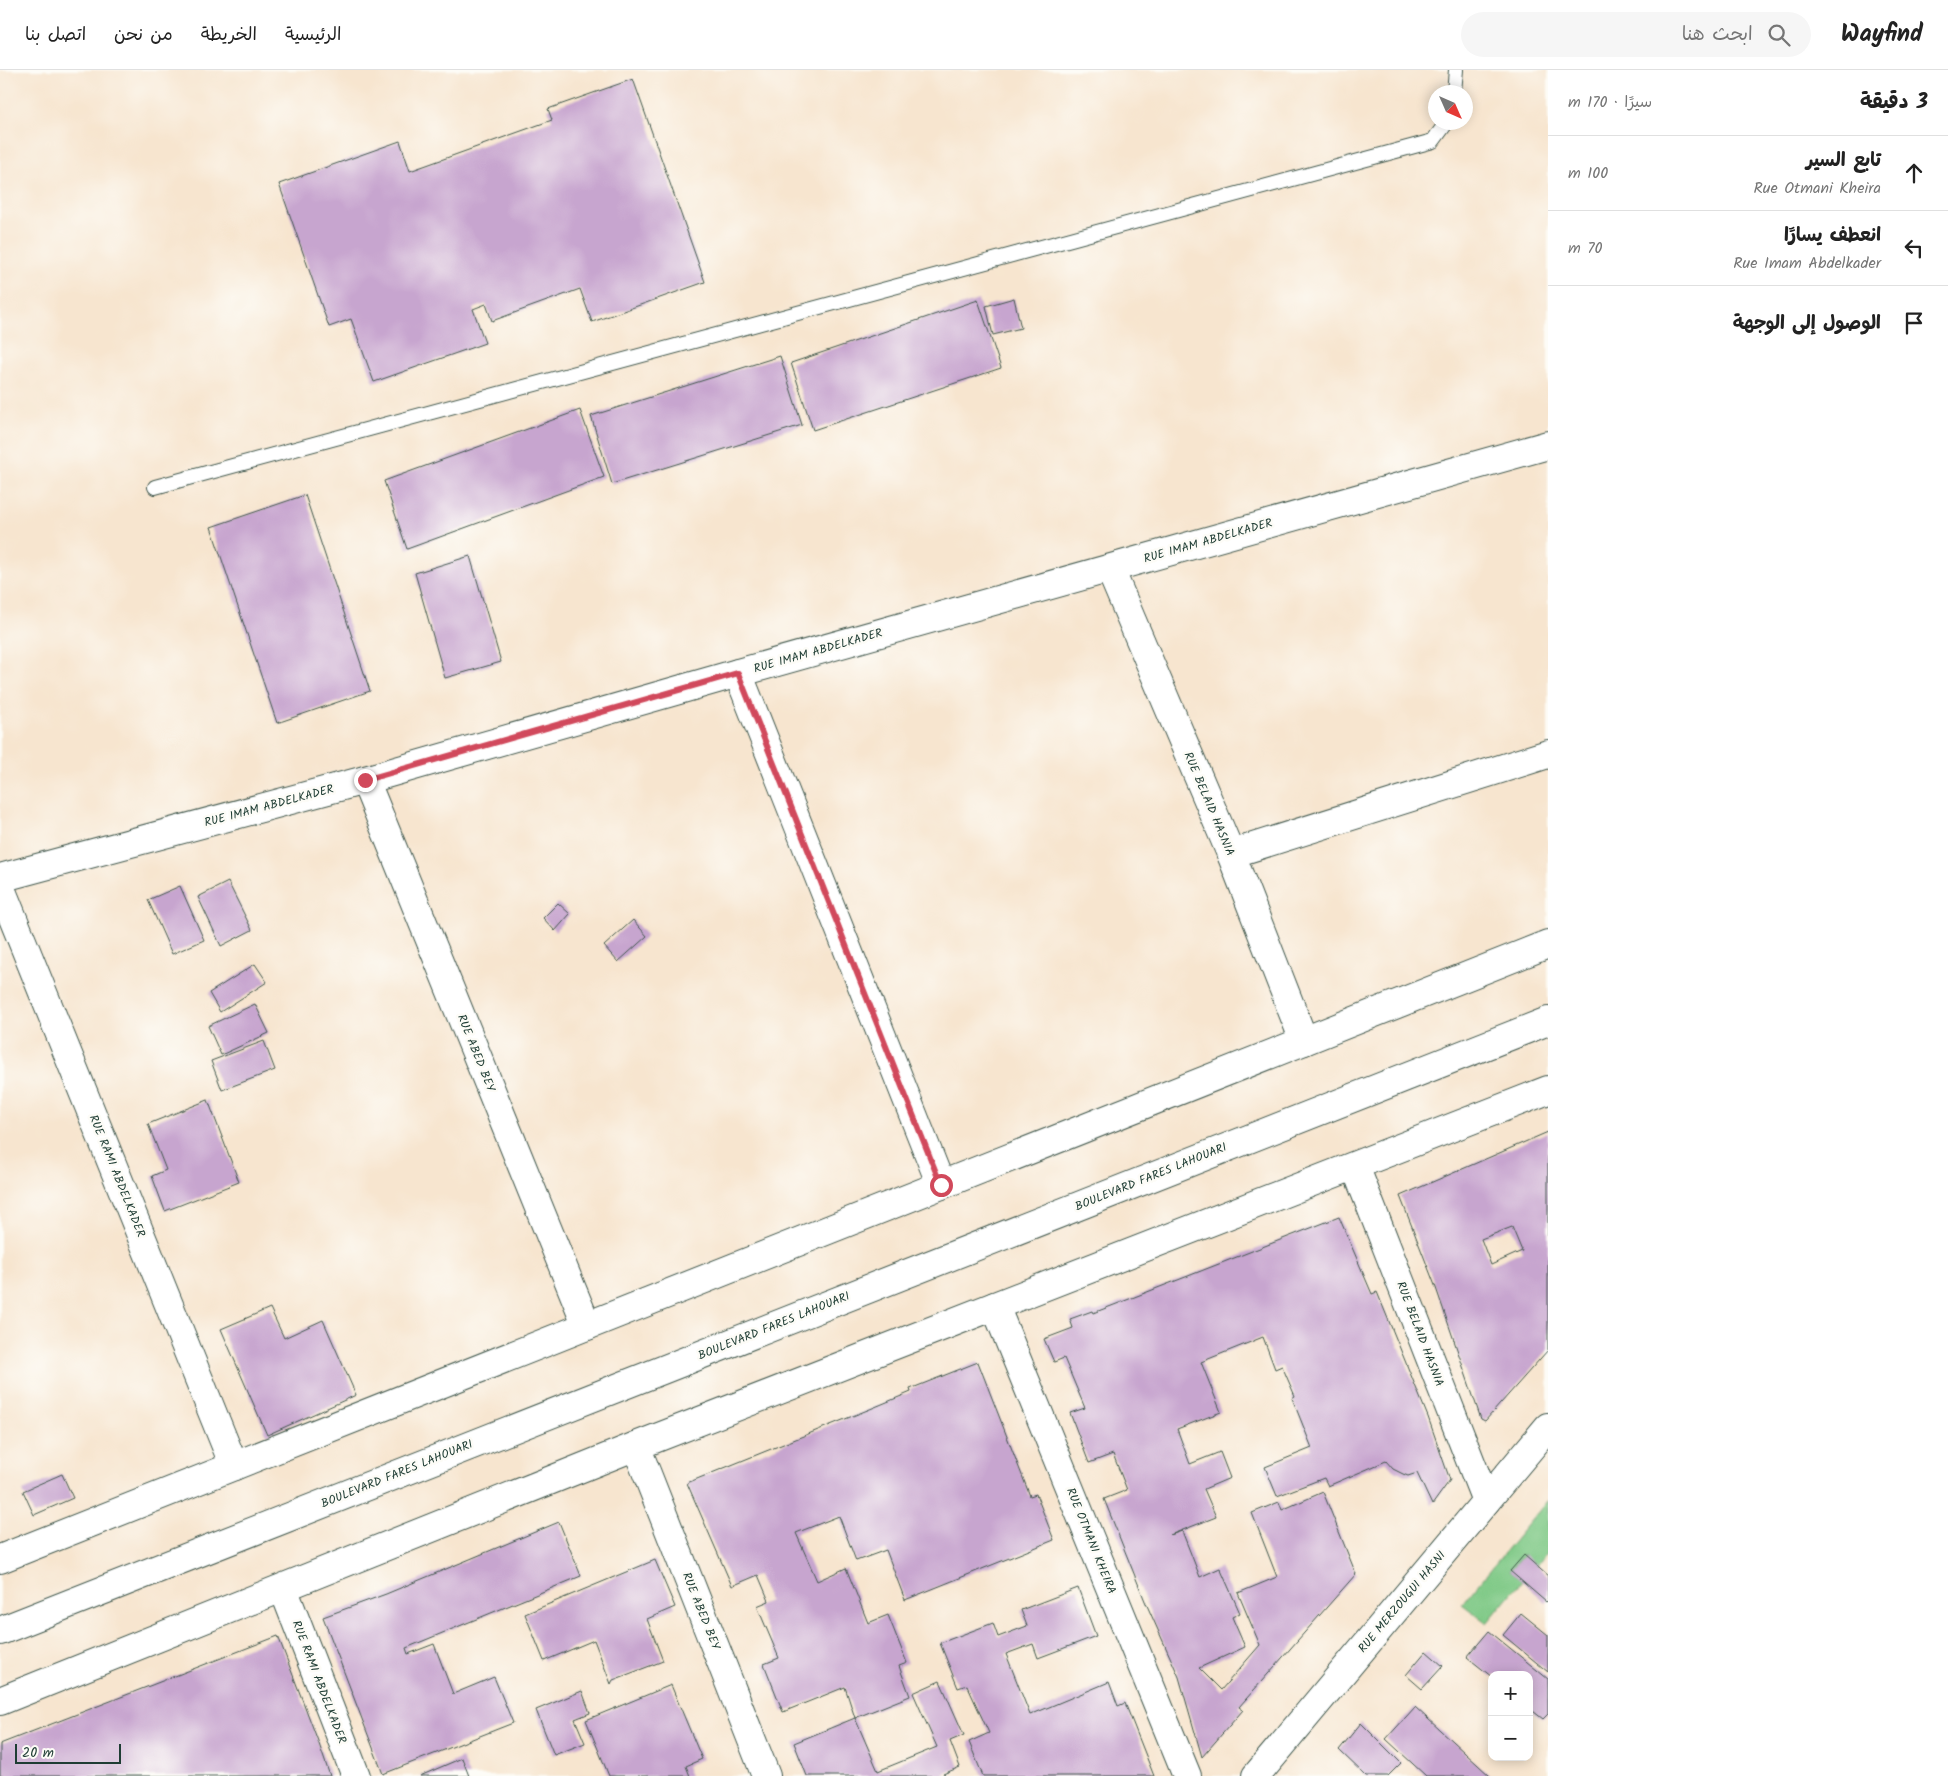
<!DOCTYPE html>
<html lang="ar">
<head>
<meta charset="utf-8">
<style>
	:root { --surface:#fff; --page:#f6f6f6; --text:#222; --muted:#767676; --line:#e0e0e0 }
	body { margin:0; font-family:Kalam,"Playpen Sans Arabic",sans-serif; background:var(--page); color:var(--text); direction:rtl }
	.controls { position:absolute; right:15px; bottom:15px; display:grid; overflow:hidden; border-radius:10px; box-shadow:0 2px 12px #0003 }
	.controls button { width:45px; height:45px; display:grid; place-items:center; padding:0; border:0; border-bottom:1px solid var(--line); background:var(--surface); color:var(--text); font:25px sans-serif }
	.compass { position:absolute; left:1428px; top:15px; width:45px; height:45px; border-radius:50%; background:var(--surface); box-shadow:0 2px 12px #0003; rotate:135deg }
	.scale { position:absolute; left:15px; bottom:12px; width:106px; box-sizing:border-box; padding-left:5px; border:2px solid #1f3d34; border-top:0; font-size:14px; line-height:18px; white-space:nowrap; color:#1f3d34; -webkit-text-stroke:4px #fdfcf7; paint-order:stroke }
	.stop { position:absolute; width:15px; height:15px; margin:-11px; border:4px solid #d1495b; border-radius:50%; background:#fff }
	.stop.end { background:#d1495b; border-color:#fff; box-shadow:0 1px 5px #0008 }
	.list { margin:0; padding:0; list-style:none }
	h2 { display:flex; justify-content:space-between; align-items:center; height:65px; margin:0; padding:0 20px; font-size:21px }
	h2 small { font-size:16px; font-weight:400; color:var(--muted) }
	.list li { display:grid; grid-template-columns:32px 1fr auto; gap:15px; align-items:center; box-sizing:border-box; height:75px; padding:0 20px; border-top:1px solid var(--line) }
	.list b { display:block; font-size:19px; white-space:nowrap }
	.list p { margin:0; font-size:16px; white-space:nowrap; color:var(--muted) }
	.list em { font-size:16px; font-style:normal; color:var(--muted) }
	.icon { flex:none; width:28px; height:28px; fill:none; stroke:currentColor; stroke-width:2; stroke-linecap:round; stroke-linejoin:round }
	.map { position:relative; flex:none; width:1548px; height:1706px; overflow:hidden; direction:ltr }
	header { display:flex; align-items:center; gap:30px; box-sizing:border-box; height:70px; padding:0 25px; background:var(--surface); border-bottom:1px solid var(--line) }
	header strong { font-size:24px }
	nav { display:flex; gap:28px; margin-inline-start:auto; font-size:18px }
	.search { width:350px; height:45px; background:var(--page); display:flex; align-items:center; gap:12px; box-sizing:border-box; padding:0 18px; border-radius:28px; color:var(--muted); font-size:19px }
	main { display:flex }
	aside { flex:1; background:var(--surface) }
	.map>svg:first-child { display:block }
</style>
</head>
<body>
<header>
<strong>Wayfind</strong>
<div class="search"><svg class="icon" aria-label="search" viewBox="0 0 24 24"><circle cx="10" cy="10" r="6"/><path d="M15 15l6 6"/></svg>ابحث هنا</div>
<nav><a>الرئيسية</a><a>الخريطة</a><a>من نحن</a><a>اتصل بنا</a></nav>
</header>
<main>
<aside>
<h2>3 دقيقة<small>سيرًا · 170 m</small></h2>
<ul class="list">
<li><svg class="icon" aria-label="ahead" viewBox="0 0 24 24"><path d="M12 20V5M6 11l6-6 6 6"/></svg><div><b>تابع السير</b><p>Rue Otmani Kheira</p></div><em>100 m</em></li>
<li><svg class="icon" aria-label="left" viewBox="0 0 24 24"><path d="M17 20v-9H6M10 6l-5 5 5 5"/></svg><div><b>انعطف يسارًا</b><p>Rue Imam Abdelkader</p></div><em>70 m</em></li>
<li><svg class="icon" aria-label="arrive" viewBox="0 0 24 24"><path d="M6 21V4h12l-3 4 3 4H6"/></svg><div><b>الوصول إلى الوجهة</b></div></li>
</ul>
</aside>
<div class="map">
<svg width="1548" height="1706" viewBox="0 0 1548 1706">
	<rect width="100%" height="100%" fill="#fdfcf7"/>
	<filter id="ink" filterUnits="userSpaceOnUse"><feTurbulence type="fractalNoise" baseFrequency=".02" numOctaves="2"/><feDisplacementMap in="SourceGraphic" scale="10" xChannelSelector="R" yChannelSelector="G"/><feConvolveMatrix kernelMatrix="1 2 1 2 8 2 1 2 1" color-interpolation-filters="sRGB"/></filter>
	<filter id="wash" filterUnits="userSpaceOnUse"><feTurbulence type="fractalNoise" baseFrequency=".0096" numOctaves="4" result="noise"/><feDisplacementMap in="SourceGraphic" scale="20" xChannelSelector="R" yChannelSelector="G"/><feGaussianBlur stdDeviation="1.12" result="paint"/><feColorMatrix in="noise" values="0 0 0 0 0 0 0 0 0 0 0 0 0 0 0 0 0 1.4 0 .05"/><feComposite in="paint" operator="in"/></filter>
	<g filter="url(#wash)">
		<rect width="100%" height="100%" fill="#f7e5cf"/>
		<!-- green -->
		<polygon fill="#7fc986" stroke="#4f835d" points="1548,1430 1548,1482 1536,1496 1523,1485 1510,1501 1522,1511 1487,1553 1462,1534"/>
		<g id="blocks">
			<!-- building -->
			<g fill="#c7a5cf" fill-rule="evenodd">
				<polygon points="633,9 705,212 592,252 580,219 492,251 486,234 473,239 485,273 374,312 351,249 329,257 279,114 400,71 410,101 552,50 548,39"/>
				<polygon points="1014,228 1021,258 993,265 986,236"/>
				<polygon points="978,230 1001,298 813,360 791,293"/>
				<polygon points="780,286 802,355 612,414 591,346"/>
				<polygon points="580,340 604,407 407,479 384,411"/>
				<polygon points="305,425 370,621 277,653 211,457"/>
				<polygon points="470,486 501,592 445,608 415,503"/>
				<polygon points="228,812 252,860 221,876 198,827"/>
				<polygon points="180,816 204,870 172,884 148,830"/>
				<polygon points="558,833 570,844 555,861 543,848"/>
				<polygon points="633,850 647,866 618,892 604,876"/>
				<polygon points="255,894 267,912 220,942 209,923"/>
				<polygon points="255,934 269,963 221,985 208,956"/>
				<polygon points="264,971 275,1000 222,1020 211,991"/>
				<polygon points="208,1030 239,1112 165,1141 152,1106 166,1100 148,1054"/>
				<path d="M 1548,1062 L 1548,1280 L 1485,1351 L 1481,1349 L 1436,1218 L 1400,1126 ZM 1512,1157 L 1522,1181 L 1491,1195 L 1481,1169 Z"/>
				<polygon points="1339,1147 1372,1224 1377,1222 1428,1347 1450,1410 1432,1435 1417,1403 1408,1406 1403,1404 1393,1399 1386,1391 1328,1416 1324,1408 1277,1426 1265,1397 1312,1378 1292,1328 1295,1326 1282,1296 1275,1299 1263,1267 1201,1292 1221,1342 1177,1359 1190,1394 1220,1382 1230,1408 1204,1419 1216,1447 1170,1465 1182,1461 1200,1507 1220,1498 1240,1543 1232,1547 1245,1577 1199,1598 1221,1620 1260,1575 1238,1523 1277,1507 1252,1443 1279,1432 1282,1440 1323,1422 1356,1504 1239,1637 1243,1640 1202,1687 1179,1607 1145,1531 1104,1429 1127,1420 1113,1384 1089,1393 1070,1343 1085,1338 1064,1288 1054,1292 1044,1269 1073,1258 1070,1249 1092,1241 1093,1243 1114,1235"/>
				<polygon points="270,1238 284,1268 323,1250 356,1325 267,1365 221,1259"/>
				<polygon points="978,1292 1030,1426 1036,1424 1054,1470 905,1530 886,1480 856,1491 839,1446 796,1463 817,1511 846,1498 868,1553 888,1545 907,1593 899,1596 910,1626 855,1648 878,1701 937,1677 913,1623 940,1611 964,1665 950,1671 960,1697 943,1704 944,1706 807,1706 794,1673 855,1648 845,1617 783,1642 764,1594 779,1588 757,1536 769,1531 758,1505 732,1516 687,1413 875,1337 911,1322 910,1319"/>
				<polygon points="62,1404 73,1428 34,1445 23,1421"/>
				<polygon points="559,1452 581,1506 406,1578 408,1584 434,1574 453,1624 494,1607 513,1653 383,1704 323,1547 386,1524"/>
				<polygon points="1524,1485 1548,1506 1548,1530 1546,1532 1510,1501"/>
				<polygon points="655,1490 675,1537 647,1549 663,1591 613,1610 611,1614 594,1570 544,1591 525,1544"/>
				<polygon points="1078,1518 1096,1566 1038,1588 1033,1574 1006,1584 1030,1645 1109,1612 1118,1636 1125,1633 1154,1706 983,1706 969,1672 989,1663 967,1615 958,1618 940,1573 993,1553 998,1567 1027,1556 1021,1540"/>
				<polygon points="1521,1543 1548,1565 1548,1602 1503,1565"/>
				<polygon points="1489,1561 1548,1609 1548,1644 1543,1649 1529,1638 1529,1605 1492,1605 1492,1607 1467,1587"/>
				<polygon points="278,1566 318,1671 330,1706 0,1706 0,1674"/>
				<polygon points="1426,1581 1443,1596 1422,1619 1406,1605"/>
				<polygon points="671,1615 702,1689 686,1696 690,1706 609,1706 586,1650"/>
				<polygon points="582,1621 590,1643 575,1649 585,1673 554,1685 536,1640"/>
				<polygon points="1415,1637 1490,1706 1426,1706 1386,1669"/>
				<polygon points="1361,1653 1401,1693 1388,1706 1366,1706 1339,1680"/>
				<polygon points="462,1688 469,1706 420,1706"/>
			</g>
		</g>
	</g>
	<g filter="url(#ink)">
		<use href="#blocks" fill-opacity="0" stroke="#3f564b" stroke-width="1"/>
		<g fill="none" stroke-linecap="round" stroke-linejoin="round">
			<defs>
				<g id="lane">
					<polyline points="1454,22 1456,0"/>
					<polyline points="155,417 1433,71 1447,52"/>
				</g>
				<g id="street">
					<polyline points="1110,499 1231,784 1304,971"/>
					<polyline points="738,603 941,1115"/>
					<polyline points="365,710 587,1256"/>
					<polyline points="1231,784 1548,684"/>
					<polyline points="0,808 365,710 738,603 1548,375"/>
					<polyline points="0,816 234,1396"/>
					<polyline points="1355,1096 1486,1431"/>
					<polyline points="995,1236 1187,1706"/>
					<polyline points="636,1376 766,1706"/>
					<polyline points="0,1489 1548,874"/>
					<polyline points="283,1518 356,1706"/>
					<polyline points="0,1631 636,1376 1548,1020"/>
				</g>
				<polyline id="secondary" points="1256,1706 1548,1357"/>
				<polyline id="primary" points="0,1561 1548,951"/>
			</defs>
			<!-- lane casing -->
			<use href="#lane" stroke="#3f564b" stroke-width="16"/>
			<!-- street casing -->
			<use href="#street" stroke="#3f564b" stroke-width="30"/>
			<!-- secondary casing -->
			<use href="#secondary" stroke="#3f564b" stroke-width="30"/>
			<!-- primary casing -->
			<use href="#primary" stroke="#3f564b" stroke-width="30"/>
			<!-- lane -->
			<use href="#lane" stroke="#fff" stroke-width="14"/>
			<!-- street -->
			<use href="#street" stroke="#fff" stroke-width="28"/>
			<!-- secondary -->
			<use href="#secondary" stroke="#fff" stroke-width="28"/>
			<!-- primary -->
			<use href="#primary" stroke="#fff" stroke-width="28"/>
		</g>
	</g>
	<g fill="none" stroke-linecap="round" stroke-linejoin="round" filter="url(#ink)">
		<!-- route -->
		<polyline stroke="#d1495b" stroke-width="6" points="365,710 738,603 941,1115"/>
	</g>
	<g text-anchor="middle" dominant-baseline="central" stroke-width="5" stroke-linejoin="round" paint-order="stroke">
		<!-- street labels -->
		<g font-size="12" fill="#1f3d34" stroke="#fdfcf7">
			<text transform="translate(1208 471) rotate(-16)">RUE IMAM ABDELKADER</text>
			<text transform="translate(818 581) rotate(-16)">RUE IMAM ABDELKADER</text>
			<text transform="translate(1209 734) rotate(67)">RUE BELAID HASNIA</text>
			<text transform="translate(269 736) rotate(-15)">RUE IMAM ABDELKADER</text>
			<text transform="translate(476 983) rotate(68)">RUE ABED BEY</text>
			<text transform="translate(117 1106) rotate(68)">RUE RAMI ABDELKADER</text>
			<text transform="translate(1151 1107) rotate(-22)">BOULEVARD FARES LAHOUARI</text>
			<text transform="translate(774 1256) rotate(-22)">BOULEVARD FARES LAHOUARI</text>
			<text transform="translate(1420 1264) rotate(69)">RUE BELAID HASNIA</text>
			<text transform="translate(397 1404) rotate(-22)">BOULEVARD FARES LAHOUARI</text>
			<text transform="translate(1091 1471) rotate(68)">RUE OTMANI KHEIRA</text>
			<text transform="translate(1402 1532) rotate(-50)">RUE MERZOUGUI HASNI</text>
			<text transform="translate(701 1541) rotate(68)">RUE ABED BEY</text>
			<text transform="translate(319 1612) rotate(69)">RUE RAMI ABDELKADER</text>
		</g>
	</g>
</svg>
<div class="controls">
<button>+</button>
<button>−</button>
</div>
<svg class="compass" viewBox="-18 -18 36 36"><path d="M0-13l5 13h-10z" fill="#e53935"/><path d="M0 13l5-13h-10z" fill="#767676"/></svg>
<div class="scale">20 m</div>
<div class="stop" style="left:941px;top:1115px"></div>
<div class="stop end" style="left:365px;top:710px"></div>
</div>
</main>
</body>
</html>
